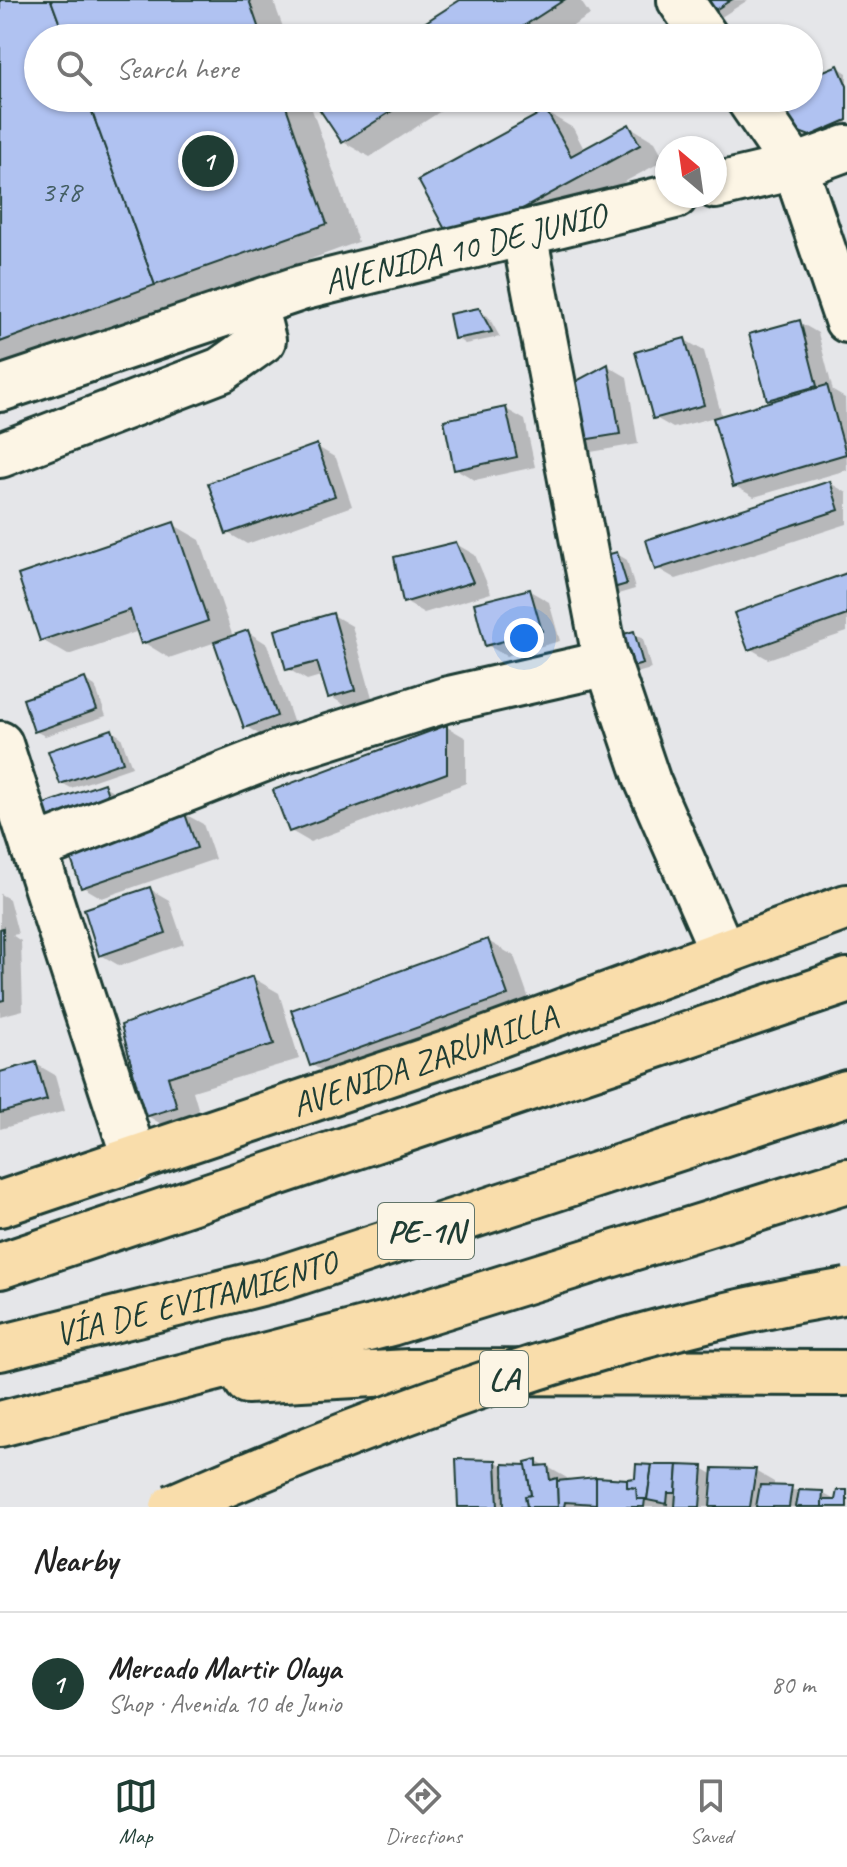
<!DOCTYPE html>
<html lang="en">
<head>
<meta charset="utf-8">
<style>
	:root { --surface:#fff; --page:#f2f2f2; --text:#222; --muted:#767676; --line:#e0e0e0; --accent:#1f3d34 }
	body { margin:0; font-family:Caveat,sans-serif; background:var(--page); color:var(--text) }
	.compass { position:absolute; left:655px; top:136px; width:72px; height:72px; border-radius:50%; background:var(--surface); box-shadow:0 2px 6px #0004; rotate:331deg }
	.you { position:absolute; left:524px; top:638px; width:28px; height:28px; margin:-20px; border:6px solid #fff; border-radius:50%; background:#1a73e8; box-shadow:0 0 0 12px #1a73e833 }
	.badge { display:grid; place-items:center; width:52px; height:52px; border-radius:50%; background:var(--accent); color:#fff; font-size:26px; font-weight:700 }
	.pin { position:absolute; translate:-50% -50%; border:4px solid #fff; box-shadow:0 2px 8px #0006 }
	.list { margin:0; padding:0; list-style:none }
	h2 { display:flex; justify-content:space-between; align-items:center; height:104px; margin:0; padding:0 32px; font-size:34px }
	h2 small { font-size:26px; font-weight:400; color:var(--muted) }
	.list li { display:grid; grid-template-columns:52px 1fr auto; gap:24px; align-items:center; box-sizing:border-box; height:144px; padding:0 32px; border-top:2px solid var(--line) }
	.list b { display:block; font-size:30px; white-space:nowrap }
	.list p { margin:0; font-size:26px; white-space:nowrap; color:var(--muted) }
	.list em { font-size:26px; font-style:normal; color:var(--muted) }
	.icon { flex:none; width:44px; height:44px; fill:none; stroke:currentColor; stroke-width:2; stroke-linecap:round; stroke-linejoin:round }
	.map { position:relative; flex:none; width:847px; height:1507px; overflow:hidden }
	.search { position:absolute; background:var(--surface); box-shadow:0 2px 6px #0004; left:24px; right:24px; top:24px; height:88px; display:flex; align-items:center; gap:20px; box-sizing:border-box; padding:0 28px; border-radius:44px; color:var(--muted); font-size:30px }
	.sheet { height:248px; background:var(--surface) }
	nav { display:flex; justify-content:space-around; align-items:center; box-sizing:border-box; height:112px; border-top:2px solid var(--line); background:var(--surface); font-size:22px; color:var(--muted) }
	nav a { display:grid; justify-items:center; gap:4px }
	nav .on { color:var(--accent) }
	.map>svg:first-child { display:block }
</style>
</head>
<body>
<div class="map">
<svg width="847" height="1507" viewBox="0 0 847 1507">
	<rect width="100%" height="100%" fill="#e5e6e9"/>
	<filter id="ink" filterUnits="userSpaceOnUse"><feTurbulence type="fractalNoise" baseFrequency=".0125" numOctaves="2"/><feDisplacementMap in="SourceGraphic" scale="16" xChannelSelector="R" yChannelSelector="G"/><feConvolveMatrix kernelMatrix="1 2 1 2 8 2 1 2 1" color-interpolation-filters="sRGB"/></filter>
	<g filter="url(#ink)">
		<!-- shadow -->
		<g fill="#0003">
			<polygon points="0,0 273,0 287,38 38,38 38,98 308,98 358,242 0,372"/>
			<polygon points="464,0 580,0 590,15 554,38 405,38"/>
			<polygon points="695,0 748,0 715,21"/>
			<polygon points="838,67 847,73 847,138 812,139 792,128 809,98 809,79"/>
			<polygon points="315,98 461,98 370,157 343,142"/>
			<polygon points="546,112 573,128 585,151 629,126 655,142 665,160 482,259"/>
			<polygon points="478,311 488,316 500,337 465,344 456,338"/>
			<polygon points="799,322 818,333 833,391 845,398 847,470 754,497 735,486 715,417 673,428 654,417 685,340 704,351 722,417 774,402 768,398"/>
			<polygon points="608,366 627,377 638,444 585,453 566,442"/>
			<polygon points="506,409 525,420 535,467 475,480 456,469"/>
			<polygon points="316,446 336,458 352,506 247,544 228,533"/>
			<polygon points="830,483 847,493 847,524 676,579 657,568"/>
			<polygon points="174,525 200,540 233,637 248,632 267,644 295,727 264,737 245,726 216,642 169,658 143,642 139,631 68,655 42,640"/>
			<polygon points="456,544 475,555 491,593 424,613 405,602"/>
			<polygon points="617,554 627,560 635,589 584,604"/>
			<polygon points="847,576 847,632 768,659 749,648"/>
			<polygon points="530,591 549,602 560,641 506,656 487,645"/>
			<polygon points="333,615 352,626 373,701 349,708 330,696 324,675 307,680 288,669"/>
			<polygon points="633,634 643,639 651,669 600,683"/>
			<polygon points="85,680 95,686 106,716 45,736 35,731"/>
			<polygon points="447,727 466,738 466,783 310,842 291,831 276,791"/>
			<polygon points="112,731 121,737 132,767 71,788 62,783"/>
			<polygon points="104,786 113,791 123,821 64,842"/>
			<polygon points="183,813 203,824 215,859 102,898 83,887"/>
			<polygon points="150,889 169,900 184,944 120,966 101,955"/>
			<polygon points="0,894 9,899 18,934 12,935 21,941 23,1010 0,1016"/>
			<polygon points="488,941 514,956 533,1010 338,1080 312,1065"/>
			<polygon points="253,978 279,993 299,1059 193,1091 202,1122 173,1131 146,1115 124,1026"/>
			<polygon points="36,1064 55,1075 65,1111 0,1129 0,1074"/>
			<polygon points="537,1461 567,1478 567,1483 636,1480 702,1468 714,1475 755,1471 774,1482 774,1488 822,1493 837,1501 847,1492 847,1507 457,1507 496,1462 504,1466 529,1467"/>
		</g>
		<!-- building -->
		<g fill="#b0c2f1" stroke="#1f3d34" stroke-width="2">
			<polygon points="0,0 51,0 65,38 38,38 38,98 87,98 155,285 0,342"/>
			<polygon points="51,0 249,0 262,38 65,38"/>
			<polygon points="460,0 564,0 505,38 401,38"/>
			<polygon points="693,0 731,0 704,17"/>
			<polygon points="838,65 847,86 847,120 810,136 791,129 767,98 809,98 809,77"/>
			<polygon points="87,98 283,98 327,224 155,285"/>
			<polygon points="312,98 412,98 342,143"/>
			<polygon points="546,110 571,156 629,124 640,145 454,246 418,180"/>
			<polygon points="479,308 492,332 454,339 449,314"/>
			<polygon points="800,320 817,386 767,400 749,334"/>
			<polygon points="685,338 704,405 653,419 635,352"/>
			<polygon points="608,364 620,434 564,443 569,385"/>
			<polygon points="827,385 846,454 733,487 713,418"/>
			<polygon points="506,407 517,457 454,470 444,420"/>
			<polygon points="317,444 335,496 226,534 208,483"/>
			<polygon points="830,481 839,510 655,570 646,540"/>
			<polygon points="174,522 208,621 141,644 130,610 40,641 18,575"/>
			<polygon points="456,542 473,582 403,603 394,557"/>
			<polygon points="617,552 627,584 572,600 564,567"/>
			<polygon points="847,573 847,615 748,650 734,613"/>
			<polygon points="530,589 542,631 485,646 474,603"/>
			<polygon points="333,613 355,690 328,698 317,662 286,670 275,630"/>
			<polygon points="248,630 277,716 244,728 214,642"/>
			<polygon points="634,631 643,664 589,679 580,647"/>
			<polygon points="85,678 97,710 34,732 23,699"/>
			<polygon points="447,725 447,773 289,832 273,790"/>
			<polygon points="112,729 123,762 60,784 48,751"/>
			<polygon points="104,783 115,816 52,838 41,805"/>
			<polygon points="184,811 197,848 81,888 68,850"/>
			<polygon points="150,887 166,933 99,956 84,909"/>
			<polygon points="3,928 4,1000 0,1001 0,929"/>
			<polygon points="488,939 508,995 310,1066 291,1010"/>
			<polygon points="253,976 274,1044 168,1077 177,1107 145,1117 121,1025"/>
			<polygon points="36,1062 47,1100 0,1113 0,1072"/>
			<polygon points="456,1459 496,1460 498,1507 458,1507"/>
			<polygon points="537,1459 537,1466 548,1465 550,1480 557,1478 558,1507 527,1507 525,1496 531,1495 525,1462"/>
			<polygon points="503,1464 526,1465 531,1495 525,1496 527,1507 504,1507"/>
			<polygon points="636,1464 652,1465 647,1500 637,1499 636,1488 627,1487 627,1479 635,1478"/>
			<polygon points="652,1465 678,1465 676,1493 668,1493 667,1504 647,1500"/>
			<polygon points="678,1465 703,1466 700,1507 675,1507"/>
			<polygon points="713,1468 756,1469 750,1507 710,1507"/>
			<polygon points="596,1477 627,1479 627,1487 636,1488 637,1499 645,1499 644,1507 596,1507"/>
			<polygon points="596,1477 596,1504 565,1502 564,1507 558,1507 557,1481"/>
			<polygon points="760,1485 792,1486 789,1507 756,1507"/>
			<polygon points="799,1490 823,1491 822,1507 796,1507"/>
			<polygon points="837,1490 847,1490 847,1507 822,1507 822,1500 835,1500"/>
		</g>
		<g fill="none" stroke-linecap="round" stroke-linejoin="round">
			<defs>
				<g id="minor">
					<polyline points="680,0 706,38"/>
					<polyline points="748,98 795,167 847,320"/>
					<polyline points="715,186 795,167 847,148"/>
					<polyline points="524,233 604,652 648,782 723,953"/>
					<path id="s1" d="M 0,389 L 301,288 L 675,196"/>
					<polyline points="0,455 221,370 263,340 254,304"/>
					<polyline points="0,744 135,1160"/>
					<polyline points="34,849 281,752 445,700 608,663"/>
				</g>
				<g id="major">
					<path id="s2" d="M 0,1204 L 449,1053 L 847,907"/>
				</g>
				<g id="highway">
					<polyline points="0,1266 847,981"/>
					<path id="s3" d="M 0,1348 L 281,1278 L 847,1093"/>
					<polyline points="247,1381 409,1372 847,1373"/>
					<polyline points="0,1424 391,1323 847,1181"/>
				</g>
			</defs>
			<!-- minor casing -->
			<use href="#minor" stroke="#1f3d34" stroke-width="50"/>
			<!-- major casing -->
			<use href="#major" stroke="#1f3d34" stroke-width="50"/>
			<!-- highway casing -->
			<use href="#highway" stroke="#1f3d34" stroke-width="50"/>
			<!-- minor -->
			<use href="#minor" stroke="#fcf5e5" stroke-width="44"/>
			<!-- major -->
			<use href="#major" stroke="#f9ddab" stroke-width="44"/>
			<!-- highway -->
			<use href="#highway" stroke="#f9ddab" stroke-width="44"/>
			<defs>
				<path id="highway-bridge" d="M 173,1507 C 389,1412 614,1330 847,1291"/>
			</defs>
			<!-- highway-bridge casing -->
			<use href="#highway-bridge" stroke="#1f3d34" stroke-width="50" stroke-linecap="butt"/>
			<!-- highway-bridge -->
			<use href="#highway-bridge" stroke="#f9ddab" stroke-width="44"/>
		</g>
	</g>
	<g text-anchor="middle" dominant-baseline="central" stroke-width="6" stroke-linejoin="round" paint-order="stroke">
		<!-- number labels -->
		<g font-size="30" fill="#435e63">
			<text x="61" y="191">378</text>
		</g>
		<!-- shield labels -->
		<g fill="#fcf5e5" stroke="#617469" stroke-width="2">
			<rect x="378" y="1203" width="96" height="56" rx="6"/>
			<rect x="480" y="1351" width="48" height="56" rx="6"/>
		</g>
		<g font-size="32" font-weight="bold" fill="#1f3d34">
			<text x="426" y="1231">PE-1N</text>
			<text x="504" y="1379">LA</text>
		</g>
		<!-- street labels -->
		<g font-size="34" fill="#1f3d34" stroke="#fcf5e5">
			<text stroke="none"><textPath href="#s1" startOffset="486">AVENIDA 10 DE JUNIO</textPath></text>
			<text stroke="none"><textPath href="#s2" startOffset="448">AVENIDA ZARUMILLA</textPath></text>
			<text stroke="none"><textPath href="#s3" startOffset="202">VÍA DE EVITAMIENTO</textPath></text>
		</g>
	</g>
</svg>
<svg class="compass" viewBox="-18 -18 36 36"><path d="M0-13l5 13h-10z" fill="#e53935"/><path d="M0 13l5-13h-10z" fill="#767676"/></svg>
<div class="you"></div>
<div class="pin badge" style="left:208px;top:161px">1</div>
<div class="search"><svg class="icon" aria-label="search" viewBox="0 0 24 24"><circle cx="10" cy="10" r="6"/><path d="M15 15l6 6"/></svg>Search here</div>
</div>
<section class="sheet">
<h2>Nearby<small></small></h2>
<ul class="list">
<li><span class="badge">1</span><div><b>Mercado Martir Olaya</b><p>Shop · Avenida 10 de Junio</p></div><em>80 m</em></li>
</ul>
</section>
<nav>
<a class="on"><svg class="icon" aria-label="map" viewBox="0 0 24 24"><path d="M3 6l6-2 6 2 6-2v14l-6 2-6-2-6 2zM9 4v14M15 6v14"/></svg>Map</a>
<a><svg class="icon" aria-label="directions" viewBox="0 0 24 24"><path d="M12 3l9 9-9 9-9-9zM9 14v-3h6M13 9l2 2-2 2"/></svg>Directions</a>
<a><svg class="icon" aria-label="saved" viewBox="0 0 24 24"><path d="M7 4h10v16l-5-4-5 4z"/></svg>Saved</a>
</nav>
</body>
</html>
